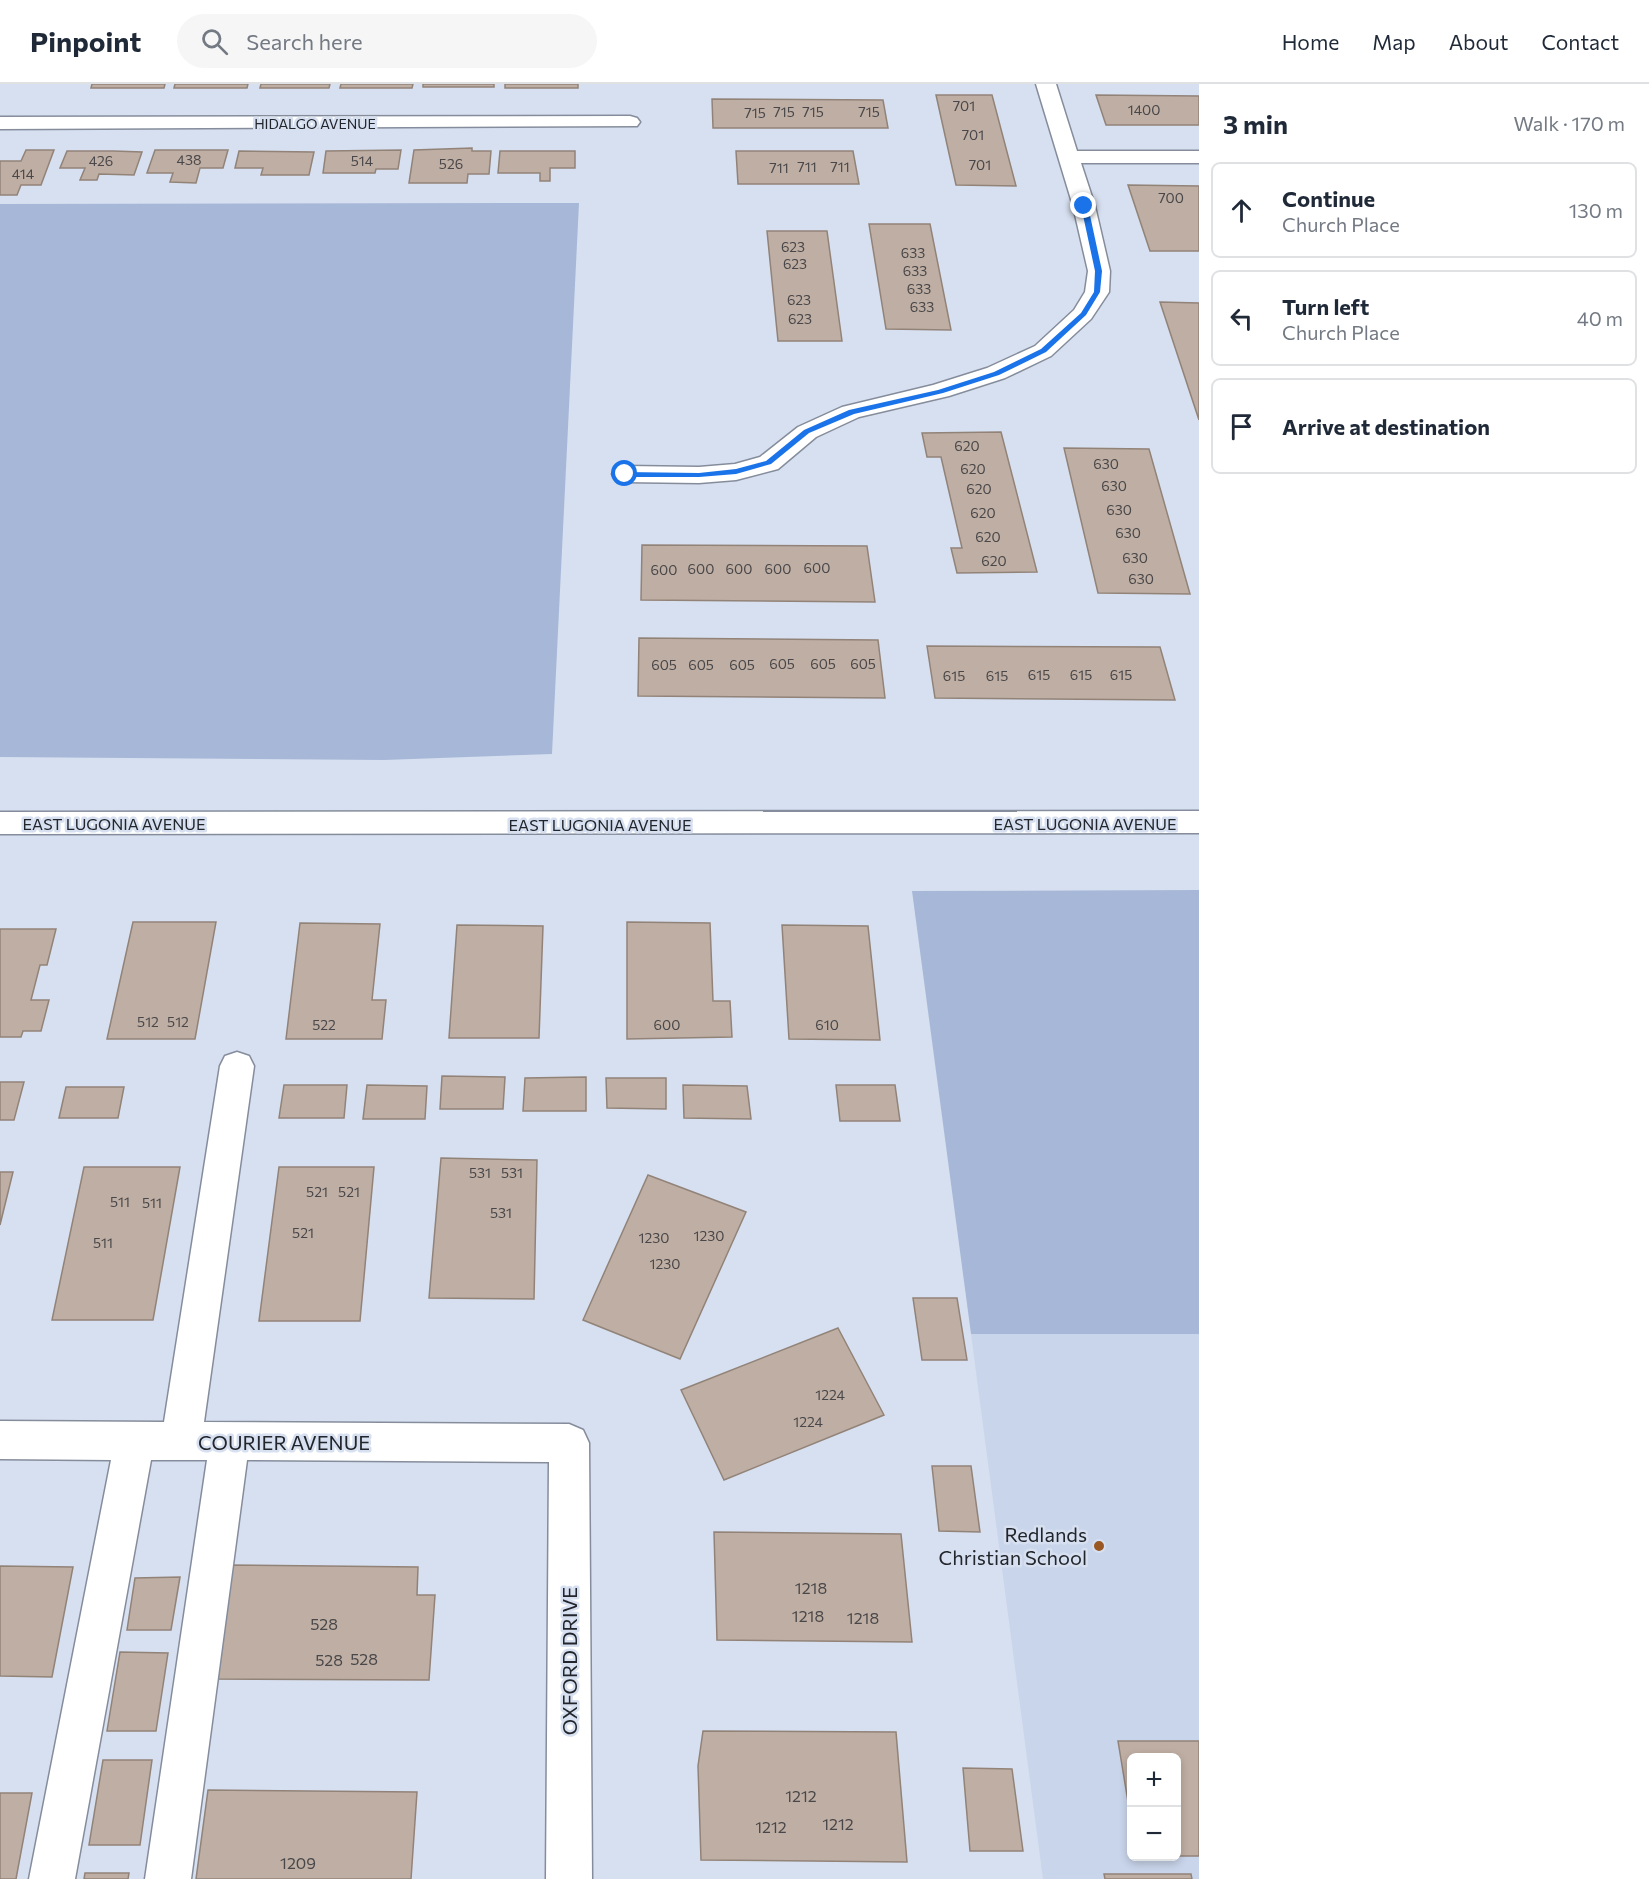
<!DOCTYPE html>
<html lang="en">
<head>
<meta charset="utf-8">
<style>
	:root { --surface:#fff; --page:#f6f6f7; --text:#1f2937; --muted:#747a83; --line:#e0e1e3 }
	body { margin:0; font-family:Commissioner,sans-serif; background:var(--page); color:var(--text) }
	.controls { position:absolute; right:18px; bottom:18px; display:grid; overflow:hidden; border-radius:9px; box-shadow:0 3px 9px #0003 }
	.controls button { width:54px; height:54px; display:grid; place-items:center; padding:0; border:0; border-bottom:2px solid var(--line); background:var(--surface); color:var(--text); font:30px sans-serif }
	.stop { position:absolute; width:18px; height:18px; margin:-14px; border:4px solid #1a73e8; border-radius:50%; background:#fff }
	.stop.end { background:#1a73e8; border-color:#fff; box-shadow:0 2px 6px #0008 }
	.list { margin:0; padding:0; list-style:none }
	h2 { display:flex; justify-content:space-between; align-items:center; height:78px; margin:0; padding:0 24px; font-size:26px }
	h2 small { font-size:20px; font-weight:400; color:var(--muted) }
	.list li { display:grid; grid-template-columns:39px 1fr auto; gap:18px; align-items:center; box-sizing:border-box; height:96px; margin:0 12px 12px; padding:0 12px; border:2px solid var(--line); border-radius:9px }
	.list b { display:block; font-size:22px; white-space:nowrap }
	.list p { margin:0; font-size:20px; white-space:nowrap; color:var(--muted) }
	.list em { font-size:20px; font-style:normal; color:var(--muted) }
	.icon { flex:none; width:33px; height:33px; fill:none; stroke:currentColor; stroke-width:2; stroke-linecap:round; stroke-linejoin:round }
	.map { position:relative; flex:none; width:1199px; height:1795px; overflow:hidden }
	header { display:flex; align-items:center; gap:36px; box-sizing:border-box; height:84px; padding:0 30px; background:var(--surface); border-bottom:2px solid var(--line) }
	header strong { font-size:28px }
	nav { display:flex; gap:33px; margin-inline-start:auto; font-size:21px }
	.search { width:420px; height:54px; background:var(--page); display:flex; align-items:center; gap:15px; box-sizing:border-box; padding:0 21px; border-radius:33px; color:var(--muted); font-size:22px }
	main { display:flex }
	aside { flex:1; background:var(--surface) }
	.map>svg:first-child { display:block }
</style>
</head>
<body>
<header>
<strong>Pinpoint</strong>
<div class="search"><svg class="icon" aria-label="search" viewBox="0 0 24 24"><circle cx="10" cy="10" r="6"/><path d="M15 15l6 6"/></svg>Search here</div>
<nav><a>Home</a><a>Map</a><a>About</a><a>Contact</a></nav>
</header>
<main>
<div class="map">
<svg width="1199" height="1795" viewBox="0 0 1199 1795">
	<rect width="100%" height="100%" fill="#d7e0f0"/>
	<!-- built -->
	<path fill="#c9d5eb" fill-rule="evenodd" d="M 971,1250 L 1199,1250 L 1199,1795 L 1043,1795 ZM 1132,1674 L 1176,1674 L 1176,1772 L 1132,1772 Z"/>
	<!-- green -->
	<g fill="#a7b7d7">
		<polygon points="579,119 552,670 384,676 0,673 0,120"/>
		<polygon points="1199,806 1199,1250 971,1250 912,807"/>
	</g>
	<!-- building -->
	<g fill="#beaea3" stroke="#928379" stroke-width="1.5">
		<polygon points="92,0 165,0 164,4 91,4"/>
		<polygon points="175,0 248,0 247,4 174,4"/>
		<polygon points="261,0 330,0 329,4 260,4"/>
		<polygon points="341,0 413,0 412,4 340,4"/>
		<rect x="423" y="0" width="71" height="3"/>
		<rect x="505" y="0" width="73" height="4"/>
		<polygon points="936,11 992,11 1016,102 956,101"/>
		<polygon points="1096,11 1199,12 1199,41 1106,41"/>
		<polygon points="712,15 883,16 888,44 713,44"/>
		<polygon points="472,64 472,67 491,67 489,90 468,90 467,99 409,99 414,66"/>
		<polygon points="26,66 54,66 41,101 21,101 17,111 0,111 0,77 21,77"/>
		<polygon points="155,66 228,66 223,84 200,84 196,99 170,98 173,89 147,89"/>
		<polygon points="401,66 398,85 376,85 375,89 323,89 326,67"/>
		<polygon points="67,67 114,67 142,68 134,91 99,90 97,96 80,96 85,84 60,84"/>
		<polygon points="239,67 314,68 309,91 261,91 263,84 235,84"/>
		<polygon points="500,67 575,67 575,84 550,84 550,97 540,97 540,89 498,89"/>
		<polygon points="736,67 853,67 859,100 738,100"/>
		<polygon points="1128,101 1199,102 1199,167 1150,167"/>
		<polygon points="869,140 930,140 951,246 886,245"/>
		<polygon points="767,147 827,147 842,257 778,257"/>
		<polygon points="1160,218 1199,219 1199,336"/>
		<polygon points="1001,348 1037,488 957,489 951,464 962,464 941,373 927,373 922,349"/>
		<polygon points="1064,364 1149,365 1190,510 1098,509"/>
		<polygon points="642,461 867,462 875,518 641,516"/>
		<polygon points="639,554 878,556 885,614 638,612"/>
		<polygon points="927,562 1160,563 1175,616 935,614"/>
		<polygon points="133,838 216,838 195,955 107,955"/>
		<polygon points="627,838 710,839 713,917 730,917 732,953 627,955"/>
		<polygon points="300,839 380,840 372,916 386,916 382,955 286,955"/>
		<polygon points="457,841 543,842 539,954 449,954"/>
		<polygon points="782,841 868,842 880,956 789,955"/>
		<polygon points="0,845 56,845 47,881 40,881 31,916 49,916 41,947 23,947 21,953 0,953"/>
		<polygon points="442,992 505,993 503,1025 440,1025"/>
		<polygon points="586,993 586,1027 523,1027 525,994"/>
		<polygon points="606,994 666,994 666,1025 607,1024"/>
		<polygon points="0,998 24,998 14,1036 0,1036"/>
		<polygon points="284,1001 347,1001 344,1034 279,1034"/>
		<polygon points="367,1001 427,1002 425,1035 363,1035"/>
		<polygon points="683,1001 747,1002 751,1035 684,1034"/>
		<polygon points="836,1001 895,1001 900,1037 840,1037"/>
		<polygon points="66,1003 124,1003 118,1034 59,1034"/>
		<polygon points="441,1074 537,1076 534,1215 429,1214"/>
		<polygon points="84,1083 180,1083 153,1236 52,1236"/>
		<polygon points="279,1083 374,1083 360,1237 259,1237"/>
		<polygon points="0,1088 13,1088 0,1141"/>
		<polygon points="648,1091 746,1128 680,1275 583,1236"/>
		<polygon points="913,1214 957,1214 967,1276 922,1276"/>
		<polygon points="838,1244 884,1331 724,1396 681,1306"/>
		<polygon points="932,1382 971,1382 980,1448 939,1447"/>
		<polygon points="714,1448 901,1450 912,1558 717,1556"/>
		<polygon points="227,1481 418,1483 417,1511 435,1511 429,1596 212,1595"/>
		<polygon points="0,1482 73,1483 52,1593 0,1592"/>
		<polygon points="180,1493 171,1546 127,1546 135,1494"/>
		<polygon points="120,1568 168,1569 156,1647 107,1647"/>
		<polygon points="703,1647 896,1648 907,1778 701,1776 698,1682"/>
		<polygon points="1118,1657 1199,1657 1199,1772 1176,1772 1176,1674 1132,1674 1132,1742"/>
		<polygon points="103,1676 152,1676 140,1761 89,1761"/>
		<polygon points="963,1684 1012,1685 1023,1767 970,1767"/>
		<polygon points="208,1706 417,1708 411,1795 196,1795"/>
		<polygon points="0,1709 32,1709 16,1795 0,1795"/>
		<polygon points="85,1789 129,1789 128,1795 84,1795"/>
		<polygon points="1104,1790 1191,1790 1192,1795 1105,1795"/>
	</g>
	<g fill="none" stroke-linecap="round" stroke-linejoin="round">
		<defs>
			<g id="minor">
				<polygon points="1036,0 1056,0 1077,67 1199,67 1199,79 1081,79 1095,122 1110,187 1109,208 1091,235 1051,272 1005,294 949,312 859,333 816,353 778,385 736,396 699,399 625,398 616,396 612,390 616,384 625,382 699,383 735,380 760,373 798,343 842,323 933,301 987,284 1035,262 1074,226 1085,208 1088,187 1073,122"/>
				<polygon points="630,32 637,34 640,38 637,42 0,45 0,33"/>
				<polygon points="237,968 249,972 254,982 204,1338 569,1340 583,1346 589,1359 592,1795 546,1795 549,1378 247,1376 191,1795 145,1795 207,1376 151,1376 75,1795 29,1795 111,1376 0,1375 0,1337 164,1338 220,982 225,972"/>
			</g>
			<polygon id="major" points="1199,727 1199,749 0,750 0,728"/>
		</defs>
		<!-- minor casing -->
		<use href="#minor" stroke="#858d9c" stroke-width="3"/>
		<!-- major casing -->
		<use href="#major" stroke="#858d9c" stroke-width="3"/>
		<!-- minor -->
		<use href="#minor" fill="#fff" fill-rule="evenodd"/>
		<!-- major -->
		<use href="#major" fill="#fff" fill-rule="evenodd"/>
	</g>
	<!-- route -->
	<polygon fill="#1a73e8" points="1084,120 1088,122 1102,187 1100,208 1086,231 1046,268 999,291 943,309 854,330 809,349 771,380 736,390 699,393 625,393 621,390 625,388 699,389 736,385 766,377 804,346 849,326 938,306 994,288 1041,265 1081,229 1094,208 1095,187 1081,122"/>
	<!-- markers -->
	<circle fill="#995823" stroke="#d7e0f0" stroke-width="2" cx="1099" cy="1462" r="6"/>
	<g text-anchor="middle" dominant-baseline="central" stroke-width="5" stroke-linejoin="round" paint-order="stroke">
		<!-- number labels -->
		<g font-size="14" fill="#494749">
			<text x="964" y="21">701</text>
			<text x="1144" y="25">1400</text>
			<text x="784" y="27">715</text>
			<text x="813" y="27">715</text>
			<text x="869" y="27">715</text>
			<text x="755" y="28">715</text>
			<text x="973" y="50">701</text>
			<text x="189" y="75">438</text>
			<text x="101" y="76">426</text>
			<text x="362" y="76">514</text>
			<text x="451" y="79">526</text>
			<text x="980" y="80">701</text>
			<text x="807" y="82">711</text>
			<text x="840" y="82">711</text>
			<text x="779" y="83">711</text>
			<text x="23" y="89">414</text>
			<text x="1171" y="113">700</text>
			<text x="793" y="162">623</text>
			<text x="913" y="168">633</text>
			<text x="795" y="179">623</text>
			<text x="915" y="186">633</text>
			<text x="919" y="204">633</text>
			<text x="799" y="215">623</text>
			<text x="922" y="222">633</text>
			<text x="800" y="234">623</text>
			<text x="967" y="361">620</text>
			<text x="1106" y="379">630</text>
			<text x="973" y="384">620</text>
			<text x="1114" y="401">630</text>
			<text x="979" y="404">620</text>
			<text x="1119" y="425">630</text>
			<text x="983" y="428">620</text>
			<text x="1128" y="448">630</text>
			<text x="988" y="452">620</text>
			<text x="1135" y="473">630</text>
			<text x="994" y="476">620</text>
			<text x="817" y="483">600</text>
			<text x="701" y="484">600</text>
			<text x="739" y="484">600</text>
			<text x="778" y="484">600</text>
			<text x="664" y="485">600</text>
			<text x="1141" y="494">630</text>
			<text x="782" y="579">605</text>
			<text x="823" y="579">605</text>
			<text x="863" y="579">605</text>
			<text x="664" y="580">605</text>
			<text x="701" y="580">605</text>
			<text x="742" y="580">605</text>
			<text x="1039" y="590">615</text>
			<text x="1081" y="590">615</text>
			<text x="1121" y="590">615</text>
			<text x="954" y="591">615</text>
			<text x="997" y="591">615</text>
			<text x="148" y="937">512</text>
			<text x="178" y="937">512</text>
			<text x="324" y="940">522</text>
			<text x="667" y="940">600</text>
			<text x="827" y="940">610</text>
			<text x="480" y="1088">531</text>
			<text x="512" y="1088">531</text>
			<text x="317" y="1107">521</text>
			<text x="349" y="1107">521</text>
			<text x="120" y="1117">511</text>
			<text x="152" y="1118">511</text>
			<text x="501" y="1128">531</text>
			<text x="303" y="1148">521</text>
			<text x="709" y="1151">1230</text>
			<text x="654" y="1153">1230</text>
			<text x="103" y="1158">511</text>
			<text x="665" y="1179">1230</text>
			<text x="830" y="1310">1224</text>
			<text x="808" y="1337">1224</text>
		</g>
		<!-- far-street labels -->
		<g font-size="14" fill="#22252b" stroke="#d7e0f0">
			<text x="315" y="39">HIDALGO AVENUE</text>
		</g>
		<!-- street labels -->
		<g font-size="16" fill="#22252b" stroke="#d7e0f0">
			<text x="114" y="739">EAST LUGONIA AVENUE</text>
			<text x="1085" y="739">EAST LUGONIA AVENUE</text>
			<text x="600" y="740">EAST LUGONIA AVENUE</text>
		</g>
		<!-- near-number labels -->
		<g font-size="16" fill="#494749">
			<text x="811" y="1503">1218</text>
			<text x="808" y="1531">1218</text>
			<text x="863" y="1533">1218</text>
			<text x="324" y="1539">528</text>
			<text x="364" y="1574">528</text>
			<text x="329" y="1575">528</text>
			<text x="801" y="1711">1212</text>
			<text x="838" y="1739">1212</text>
			<text x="771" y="1742">1212</text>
			<text x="298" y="1778">1209</text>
		</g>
		<!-- near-street labels -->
		<g font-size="20" fill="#22252b" stroke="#d7e0f0">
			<text x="284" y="1358">COURIER AVENUE</text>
			<text transform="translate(569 1577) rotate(-90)">OXFORD DRIVE</text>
		</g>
		<!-- near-poi labels -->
		<g font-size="20" fill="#22252b" stroke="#d7e0f0" text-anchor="end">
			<text x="1087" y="1450">Redlands<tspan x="1087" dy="23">Christian School</tspan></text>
		</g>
	</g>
</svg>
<div class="controls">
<button>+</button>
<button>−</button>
</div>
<div class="stop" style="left:625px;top:390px"></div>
<div class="stop end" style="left:1084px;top:122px"></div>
</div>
<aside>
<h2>3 min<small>Walk · 170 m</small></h2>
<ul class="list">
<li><svg class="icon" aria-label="ahead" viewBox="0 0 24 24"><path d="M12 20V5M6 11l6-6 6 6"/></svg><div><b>Continue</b><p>Church Place</p></div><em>130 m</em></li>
<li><svg class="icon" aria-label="left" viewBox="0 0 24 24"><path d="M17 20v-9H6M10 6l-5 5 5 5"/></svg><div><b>Turn left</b><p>Church Place</p></div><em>40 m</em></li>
<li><svg class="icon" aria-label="arrive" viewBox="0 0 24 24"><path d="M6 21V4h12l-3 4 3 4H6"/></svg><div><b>Arrive at destination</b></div></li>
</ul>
</aside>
</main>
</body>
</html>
